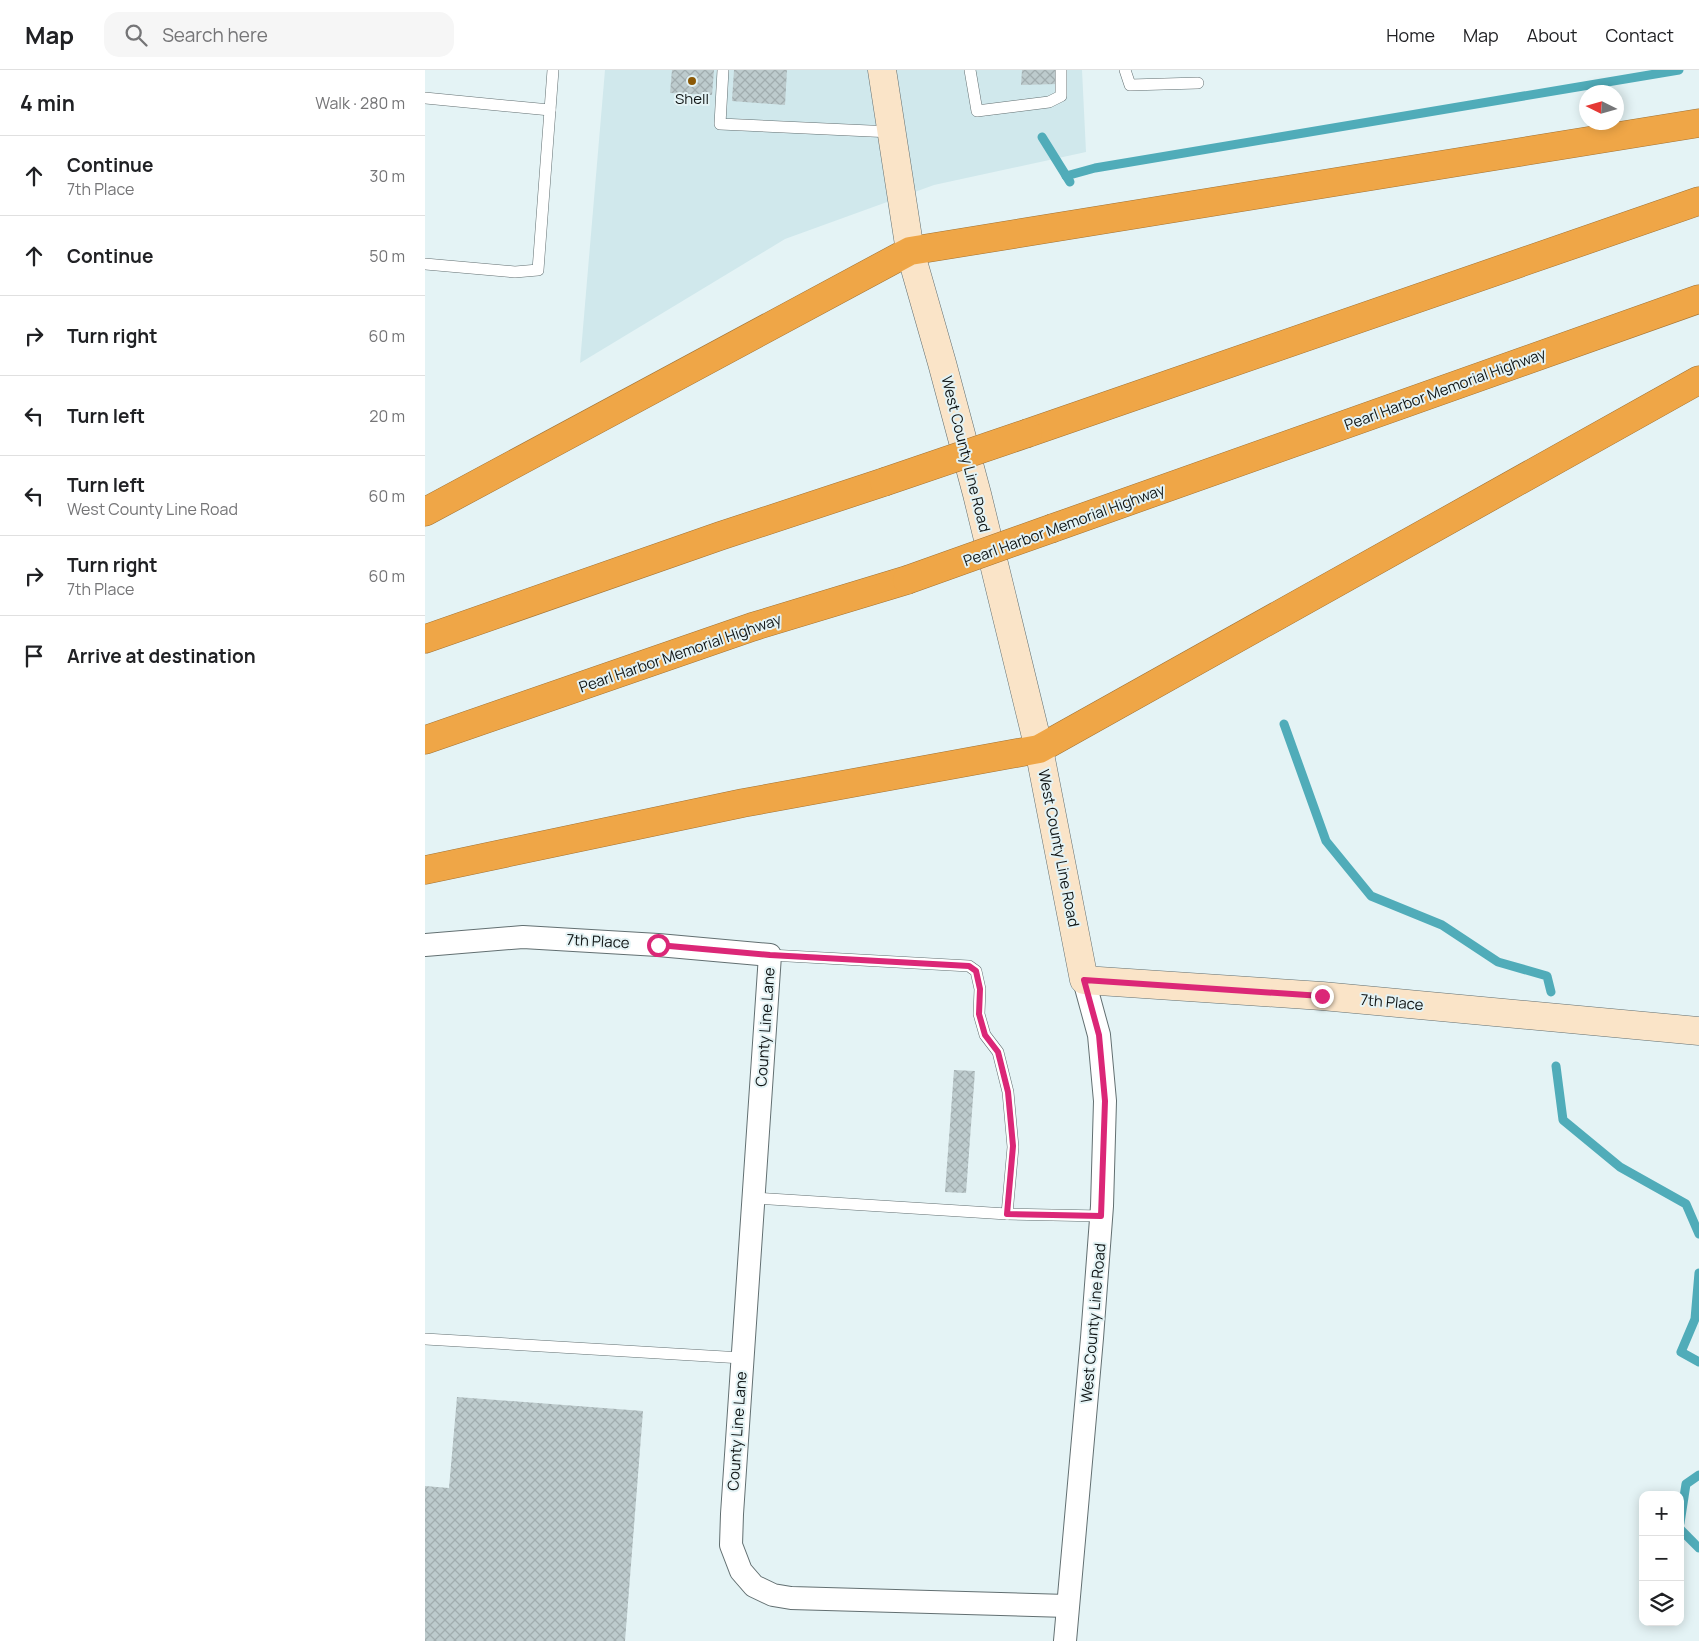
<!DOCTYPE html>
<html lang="en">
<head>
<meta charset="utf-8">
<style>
	:root { --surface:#fff; --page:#f6f6f6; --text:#202124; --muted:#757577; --line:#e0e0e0 }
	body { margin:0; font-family:Manrope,sans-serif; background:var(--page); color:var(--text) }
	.controls { position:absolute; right:15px; bottom:15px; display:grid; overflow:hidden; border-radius:10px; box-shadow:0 2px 12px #0003 }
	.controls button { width:45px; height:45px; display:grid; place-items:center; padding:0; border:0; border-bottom:1px solid var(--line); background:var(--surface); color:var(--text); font:25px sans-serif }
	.compass { position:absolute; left:1154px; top:15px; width:45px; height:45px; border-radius:50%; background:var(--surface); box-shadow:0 2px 12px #0003; rotate:275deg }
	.stop { position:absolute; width:15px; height:15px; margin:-11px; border:4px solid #db2777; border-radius:50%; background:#fff }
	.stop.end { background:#db2777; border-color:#fff; box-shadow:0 1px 5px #0008 }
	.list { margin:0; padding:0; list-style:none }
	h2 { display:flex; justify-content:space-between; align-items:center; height:65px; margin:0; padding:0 20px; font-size:21px }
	h2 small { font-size:16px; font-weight:400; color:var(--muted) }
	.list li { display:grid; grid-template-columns:32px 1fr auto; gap:15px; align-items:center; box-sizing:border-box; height:80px; padding:0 20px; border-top:1px solid var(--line) }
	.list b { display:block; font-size:19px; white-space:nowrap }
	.list p { margin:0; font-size:16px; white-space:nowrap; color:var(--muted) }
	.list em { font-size:16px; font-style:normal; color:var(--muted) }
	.icon { flex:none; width:28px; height:28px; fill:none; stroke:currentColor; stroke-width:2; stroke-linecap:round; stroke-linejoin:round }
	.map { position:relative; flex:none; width:1274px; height:1571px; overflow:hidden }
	header { display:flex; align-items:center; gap:30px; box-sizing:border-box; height:70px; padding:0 25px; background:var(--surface); border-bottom:1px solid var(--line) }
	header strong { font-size:24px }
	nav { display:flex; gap:28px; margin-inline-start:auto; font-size:18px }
	.search { width:350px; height:45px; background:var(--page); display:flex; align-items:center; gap:12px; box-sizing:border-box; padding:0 18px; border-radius:15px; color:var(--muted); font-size:19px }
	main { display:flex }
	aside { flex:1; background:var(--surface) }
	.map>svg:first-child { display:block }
</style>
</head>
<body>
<header>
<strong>Map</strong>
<div class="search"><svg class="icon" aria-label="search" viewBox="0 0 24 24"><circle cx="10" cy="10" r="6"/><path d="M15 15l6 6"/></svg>Search here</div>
<nav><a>Home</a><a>Map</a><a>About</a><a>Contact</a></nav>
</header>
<main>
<aside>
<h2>4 min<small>Walk · 280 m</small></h2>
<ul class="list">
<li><svg class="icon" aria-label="ahead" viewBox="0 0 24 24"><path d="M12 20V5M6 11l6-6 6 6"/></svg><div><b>Continue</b><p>7th Place</p></div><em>30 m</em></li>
<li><svg class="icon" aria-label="ahead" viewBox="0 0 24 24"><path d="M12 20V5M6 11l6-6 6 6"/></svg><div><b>Continue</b></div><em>50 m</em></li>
<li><svg class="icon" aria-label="right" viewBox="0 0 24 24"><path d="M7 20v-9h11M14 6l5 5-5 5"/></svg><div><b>Turn right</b></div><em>60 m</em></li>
<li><svg class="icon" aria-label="left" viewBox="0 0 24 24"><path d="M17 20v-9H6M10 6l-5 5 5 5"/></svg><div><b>Turn left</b></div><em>20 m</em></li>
<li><svg class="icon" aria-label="left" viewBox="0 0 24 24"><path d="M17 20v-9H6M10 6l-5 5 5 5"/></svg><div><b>Turn left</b><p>West County Line Road</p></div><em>60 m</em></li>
<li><svg class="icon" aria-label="right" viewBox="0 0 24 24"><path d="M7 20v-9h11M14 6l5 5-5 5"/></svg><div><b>Turn right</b><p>7th Place</p></div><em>60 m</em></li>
<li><svg class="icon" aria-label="arrive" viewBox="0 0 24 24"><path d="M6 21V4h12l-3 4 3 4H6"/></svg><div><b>Arrive at destination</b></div></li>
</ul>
</aside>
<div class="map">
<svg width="1274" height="1571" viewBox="0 0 1274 1571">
	<defs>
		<pattern id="building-cross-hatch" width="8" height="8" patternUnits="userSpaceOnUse" patternTransform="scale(1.25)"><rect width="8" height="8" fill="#bdcbcd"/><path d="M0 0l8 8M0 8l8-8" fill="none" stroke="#a1adaf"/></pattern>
	</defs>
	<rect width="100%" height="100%" fill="#e4f3f5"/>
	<!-- built -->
	<polygon fill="#d0e8ec" points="180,0 657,0 661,82 509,115 360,169 155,293"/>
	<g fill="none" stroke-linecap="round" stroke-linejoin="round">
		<!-- stream -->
		<g stroke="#50acb9" stroke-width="9">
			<polyline points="617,67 645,112"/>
			<polyline points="641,106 670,98 1254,0"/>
			<polyline points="859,654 901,771 946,826 1017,855 1073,892 1122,906 1126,922"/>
			<polyline points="1131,996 1138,1050 1195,1097 1261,1134 1274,1164"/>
			<polyline points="1274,1203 1270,1249 1256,1282 1274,1292"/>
			<polyline points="1255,1453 1261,1414 1274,1405"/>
			<polyline points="1255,1459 1274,1478"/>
		</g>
	</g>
	<!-- building -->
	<g fill="url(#building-cross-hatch)">
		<polygon points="247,0 289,0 287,25 245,23"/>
		<polygon points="309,0 362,0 360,35 307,31"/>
		<polygon points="597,0 633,0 633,14 596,15"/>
		<polygon points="529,1000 550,1001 541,1123 520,1122"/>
		<polygon points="32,1327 218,1341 200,1571 0,1571 0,1416 24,1418"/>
	</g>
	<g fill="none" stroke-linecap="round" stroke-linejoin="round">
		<defs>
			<g id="lane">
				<polyline points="298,0 295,54 467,62"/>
				<polyline points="545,0 552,41 624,32 636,26 636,0"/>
				<polyline points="700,0 705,15 773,13"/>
				<polyline points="0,28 125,40"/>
				<polyline points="0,194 90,202 113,200 128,0"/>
				<polyline points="328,1128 582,1144 588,1077 583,1022 573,982 560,965 554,944 555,919 551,901 544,896 345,885"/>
				<polyline points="582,1144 676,1146"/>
				<polyline points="0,1269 317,1288"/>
			</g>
			<g id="street">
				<polyline points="0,875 98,867 233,875 345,885 307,1444 306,1475 316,1501 329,1516 348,1525 366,1528 642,1536"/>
				<polyline points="640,1571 667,1268 677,1136 680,1031 674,965 659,910"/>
			</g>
			<polyline id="secondary" points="457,0 485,181 517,293 552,424 614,679 659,910 897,926 1274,961"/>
			<g id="highway">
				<polyline points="603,363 1274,131"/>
				<polyline points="0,442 485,181 1274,53"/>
				<polyline points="628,458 1274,229"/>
				<polyline points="0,569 295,466 459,412"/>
				<polyline points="0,670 327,557 482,510"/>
				<polyline points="0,800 318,733 614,679 1274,310"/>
			</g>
		</defs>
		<!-- lane casing -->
		<use href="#lane" stroke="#626f71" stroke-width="12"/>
		<!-- street casing -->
		<use href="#street" stroke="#626f71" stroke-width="24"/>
		<!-- secondary casing -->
		<use href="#secondary" stroke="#626f71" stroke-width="29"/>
		<!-- highway casing -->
		<use href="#highway" stroke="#a17336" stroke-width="29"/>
		<!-- lane -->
		<use href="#lane" stroke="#fff" stroke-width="11"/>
		<!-- street -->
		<use href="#street" stroke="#fff" stroke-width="22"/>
		<!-- secondary -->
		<use href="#secondary" stroke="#fae4c8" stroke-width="28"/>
		<!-- highway -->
		<use href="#highway" stroke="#efa647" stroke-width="28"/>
		<defs>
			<g id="highway-bridge">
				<polyline points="459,412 603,363"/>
				<polyline points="482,510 628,458"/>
			</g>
		</defs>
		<!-- highway-bridge casing -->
		<use href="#highway-bridge" stroke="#a17336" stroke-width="29" stroke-linecap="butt"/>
		<!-- highway-bridge -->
		<use href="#highway-bridge" stroke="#efa647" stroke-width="28"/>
	</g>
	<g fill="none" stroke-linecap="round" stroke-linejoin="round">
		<!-- route -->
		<polyline stroke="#db2777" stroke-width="6" points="233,875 345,885 544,896 551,901 555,919 554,944 560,965 573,982 583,1022 588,1076 582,1144 676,1146 680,1031 674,965 659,910 897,926"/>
	</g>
	<!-- markers -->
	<circle fill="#8c5905" stroke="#e4f3f5" stroke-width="2" cx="267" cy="11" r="5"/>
	<g text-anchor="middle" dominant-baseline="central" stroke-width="4" stroke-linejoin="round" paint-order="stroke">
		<!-- poi labels -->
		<g font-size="15" fill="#101515" stroke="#e4f3f5">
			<text x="267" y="28">Shell</text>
		</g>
		<!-- street labels -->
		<g font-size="15" fill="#101515" stroke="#e4f3f5">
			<text transform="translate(1020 319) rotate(-20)">Pearl Harbor Memorial Highway</text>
			<text transform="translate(541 384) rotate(76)">West County Line Road</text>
			<text transform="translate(639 455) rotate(-20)">Pearl Harbor Memorial Highway</text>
			<text transform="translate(255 583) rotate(-19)">Pearl Harbor Memorial Highway</text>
			<text transform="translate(634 778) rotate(79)">West County Line Road</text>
			<text transform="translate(173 871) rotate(3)">7th Place</text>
			<text transform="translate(967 932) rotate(5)">7th Place</text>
			<text transform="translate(340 957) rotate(-86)">County Line Lane</text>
			<text transform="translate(668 1253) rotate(-85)">West County Line Road</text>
			<text transform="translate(312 1361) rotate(-86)">County Line Lane</text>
		</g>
	</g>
</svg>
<div class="controls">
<button>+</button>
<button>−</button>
<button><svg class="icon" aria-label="layers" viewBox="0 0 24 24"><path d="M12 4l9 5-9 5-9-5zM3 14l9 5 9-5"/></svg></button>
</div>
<svg class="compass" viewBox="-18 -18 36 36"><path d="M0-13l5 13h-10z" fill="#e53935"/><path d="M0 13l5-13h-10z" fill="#757577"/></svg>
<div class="stop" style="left:233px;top:875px"></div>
<div class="stop end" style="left:897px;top:926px"></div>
</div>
</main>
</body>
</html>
